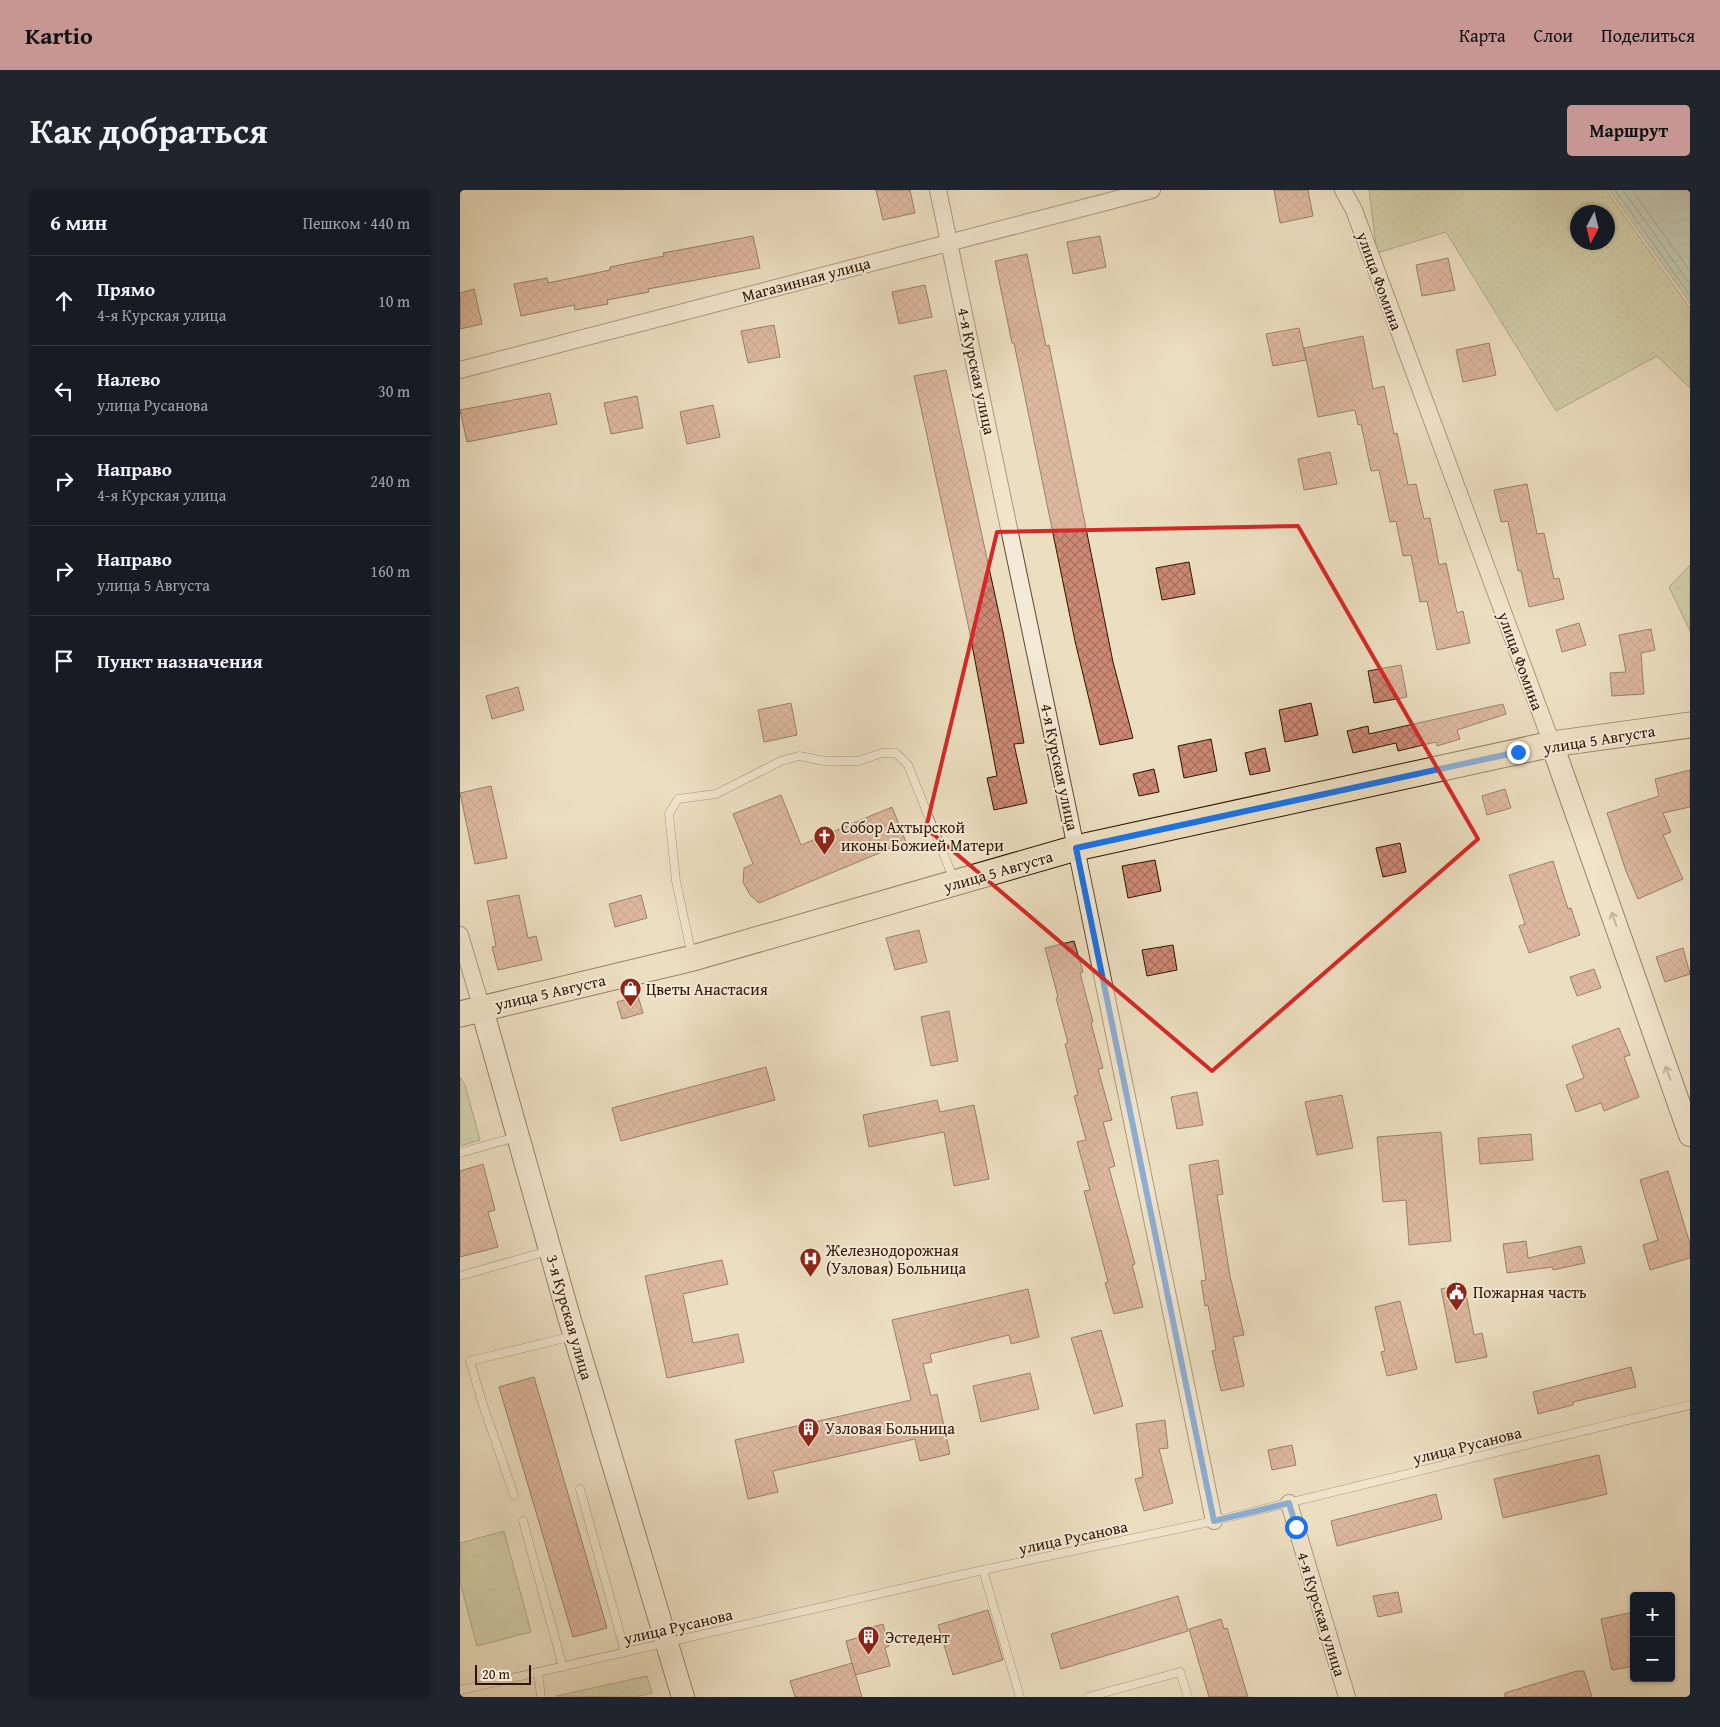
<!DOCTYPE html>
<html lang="ru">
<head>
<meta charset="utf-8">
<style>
	:root { --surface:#171b24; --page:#20242c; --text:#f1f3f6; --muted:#9ea1a6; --line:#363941; --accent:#c59692 }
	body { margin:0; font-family:"Gentium Book Plus",serif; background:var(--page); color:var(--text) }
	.controls { position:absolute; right:15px; bottom:15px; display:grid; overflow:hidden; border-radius:5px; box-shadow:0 1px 4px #0004 }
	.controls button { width:45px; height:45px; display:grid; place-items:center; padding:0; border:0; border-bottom:1px solid var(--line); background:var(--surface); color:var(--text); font:25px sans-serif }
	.compass { position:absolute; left:1110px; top:15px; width:45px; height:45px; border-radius:50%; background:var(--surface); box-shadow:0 1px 4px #0004; rotate:187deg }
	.scale { position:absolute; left:15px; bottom:12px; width:56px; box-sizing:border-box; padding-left:5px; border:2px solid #2e1400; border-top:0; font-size:14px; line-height:18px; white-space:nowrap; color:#2e1400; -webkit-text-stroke:4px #f3ead7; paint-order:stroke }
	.stop { position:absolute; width:15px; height:15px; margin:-11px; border:4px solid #1a73e8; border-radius:50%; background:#fff }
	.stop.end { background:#1a73e8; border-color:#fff; box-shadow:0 1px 5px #0008 }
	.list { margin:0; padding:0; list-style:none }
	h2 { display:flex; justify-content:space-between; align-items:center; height:65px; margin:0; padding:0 20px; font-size:21px }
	h2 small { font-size:16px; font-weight:400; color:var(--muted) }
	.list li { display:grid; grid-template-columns:32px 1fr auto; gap:15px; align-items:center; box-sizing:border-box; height:90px; padding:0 20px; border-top:1px solid var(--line) }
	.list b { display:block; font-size:19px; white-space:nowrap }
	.list p { margin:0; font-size:16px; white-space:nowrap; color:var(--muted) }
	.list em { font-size:16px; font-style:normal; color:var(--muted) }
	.icon { flex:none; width:28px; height:28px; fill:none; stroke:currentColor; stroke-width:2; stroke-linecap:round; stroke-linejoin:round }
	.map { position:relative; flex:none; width:1230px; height:1507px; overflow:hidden; border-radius:5px }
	header { display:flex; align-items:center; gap:30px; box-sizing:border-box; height:70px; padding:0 25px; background:var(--accent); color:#111 }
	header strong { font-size:24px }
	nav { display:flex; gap:28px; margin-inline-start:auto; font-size:18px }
	.intro { display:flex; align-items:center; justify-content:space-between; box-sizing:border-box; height:120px; padding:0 30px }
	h1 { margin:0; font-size:35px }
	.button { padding:12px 22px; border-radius:5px; background:var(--accent); color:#111; font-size:18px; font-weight:700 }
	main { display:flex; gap:30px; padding:0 30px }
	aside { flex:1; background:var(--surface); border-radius:5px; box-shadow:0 1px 4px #0004 }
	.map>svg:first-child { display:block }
</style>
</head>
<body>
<header>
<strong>Kartio</strong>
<nav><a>Карта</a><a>Слои</a><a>Поделиться</a></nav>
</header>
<div class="intro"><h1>Как добраться</h1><a class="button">Маршрут</a></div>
<main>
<aside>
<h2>6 мин<small>Пешком · 440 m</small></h2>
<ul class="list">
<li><svg class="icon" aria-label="ahead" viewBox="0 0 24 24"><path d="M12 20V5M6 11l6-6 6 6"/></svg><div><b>Прямо</b><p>4-я Курская улица</p></div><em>10 m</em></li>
<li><svg class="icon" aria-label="left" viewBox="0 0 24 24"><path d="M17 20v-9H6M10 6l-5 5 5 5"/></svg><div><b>Налево</b><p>улица Русанова</p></div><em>30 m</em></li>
<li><svg class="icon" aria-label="right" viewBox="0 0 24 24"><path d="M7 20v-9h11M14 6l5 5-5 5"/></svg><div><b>Направо</b><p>4-я Курская улица</p></div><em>240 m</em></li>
<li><svg class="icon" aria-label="right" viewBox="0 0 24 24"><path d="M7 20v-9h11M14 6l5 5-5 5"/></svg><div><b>Направо</b><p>улица 5 Августа</p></div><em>160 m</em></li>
<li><svg class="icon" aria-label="arrive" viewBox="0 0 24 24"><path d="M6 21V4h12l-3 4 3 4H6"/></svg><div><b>Пункт назначения</b></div></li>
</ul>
</aside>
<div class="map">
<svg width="1230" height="1507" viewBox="0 0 1230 1507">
	<defs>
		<pattern id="grass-dots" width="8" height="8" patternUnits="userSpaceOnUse" patternTransform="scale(1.25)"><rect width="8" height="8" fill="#b7c294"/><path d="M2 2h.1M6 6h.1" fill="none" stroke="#9ea67e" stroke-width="1.8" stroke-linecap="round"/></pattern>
		<pattern id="forest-crowns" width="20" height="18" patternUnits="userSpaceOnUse" patternTransform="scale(1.25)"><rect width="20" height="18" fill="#b7c294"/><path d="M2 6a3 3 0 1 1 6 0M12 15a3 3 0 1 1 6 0" fill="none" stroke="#9ea67e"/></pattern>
		<pattern id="water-waves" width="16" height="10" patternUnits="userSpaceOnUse" patternTransform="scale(1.25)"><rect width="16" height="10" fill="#9abdad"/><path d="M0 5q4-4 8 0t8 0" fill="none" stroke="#85a293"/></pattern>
		<pattern id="building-cross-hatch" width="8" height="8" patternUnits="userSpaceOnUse" patternTransform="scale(1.25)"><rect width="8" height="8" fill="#cd8974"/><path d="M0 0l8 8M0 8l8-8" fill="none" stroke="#a76f5d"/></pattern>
	</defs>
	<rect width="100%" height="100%" fill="#ecdfc1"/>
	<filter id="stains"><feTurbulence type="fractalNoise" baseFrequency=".004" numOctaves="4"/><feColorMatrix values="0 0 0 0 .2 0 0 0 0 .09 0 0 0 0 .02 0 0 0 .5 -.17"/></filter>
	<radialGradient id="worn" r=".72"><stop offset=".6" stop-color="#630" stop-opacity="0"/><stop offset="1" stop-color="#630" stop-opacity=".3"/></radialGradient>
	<!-- grass -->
	<g fill="url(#grass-dots)" stroke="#726b4a" fill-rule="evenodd">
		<path d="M 909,0 L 1146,0 L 1230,118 L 1230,198 L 1197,166 L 1096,221 L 986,42 L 917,63 ZM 1118,22 L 1148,22 L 1148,52 L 1118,52 Z"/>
		<polygon points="187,1486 192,1503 176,1507 96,1506"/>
	</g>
	<!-- forest -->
	<g fill="url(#forest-crowns)" stroke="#726b4a">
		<polygon points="1230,375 1230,441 1209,397"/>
		<polygon points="0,887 5,895 20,950 0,956"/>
		<polygon points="44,1341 71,1442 17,1456 0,1392 0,1353"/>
	</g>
	<!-- water -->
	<polygon fill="url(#water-waves)" stroke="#6f7968" points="1149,0 1230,0 1230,114 1223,103"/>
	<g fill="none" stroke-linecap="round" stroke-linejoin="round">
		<!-- shore -->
		<g stroke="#646856" stroke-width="1">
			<polyline points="1155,0 1230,105"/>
			<polyline points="1163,0 1230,94"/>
			<polyline points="1172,0 1230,81"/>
		</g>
	</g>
	<!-- building -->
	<g fill="url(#building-cross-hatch)" stroke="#2e1400">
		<polygon points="416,0 450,0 455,23 423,30"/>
		<polygon points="814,0 848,0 853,26 820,33"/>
		<polygon points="293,46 300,78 188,99 189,102 147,110 148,114 115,120 114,115 61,126 54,94 87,88 88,93 150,80 150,77 204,66 203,63"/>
		<polygon points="640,46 646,77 613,84 607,52"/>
		<polygon points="567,64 586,156 589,155 653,472 673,548 640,555 615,451 554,153 552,153 535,71"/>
		<polygon points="988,68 995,100 962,106 956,75"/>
		<polygon points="465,95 472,127 439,134 432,102"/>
		<polygon points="14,99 22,134 0,139 0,103"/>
		<polygon points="314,135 320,167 288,173 281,141"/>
		<polygon points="839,138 846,170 813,176 806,144"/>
		<polygon points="903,146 913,199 924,196 934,244 937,243 948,295 956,294 964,329 970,328 979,375 986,373 997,423 1003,421 1010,453 977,460 967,411 960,412 951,365 943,366 936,331 930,332 919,280 911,281 901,234 898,235 895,220 858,227 844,158"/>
		<polygon points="1029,153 1036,185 1003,192 996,160"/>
		<polygon points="486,180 543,442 564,553 554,554 567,613 534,620 527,588 537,586 509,439 454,186"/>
		<polygon points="90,203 97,234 7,252 0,220"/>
		<polygon points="177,206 183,238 151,244 144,213"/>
		<polygon points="253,215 260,247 227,254 220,222"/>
		<polygon points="870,262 877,294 844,300 838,269"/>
		<polygon points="1067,294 1077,344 1084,343 1094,389 1099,388 1104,409 1069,417 1061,381 1058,381 1048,331 1041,332 1034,300"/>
		<polygon points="729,372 735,404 702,410 696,378"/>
		<polygon points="1119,433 1126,455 1102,462 1096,440"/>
		<polygon points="1191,439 1195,460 1181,463 1184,504 1152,506 1150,483 1166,482 1159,445"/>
		<polygon points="941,475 947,507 914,513 908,481"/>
		<polygon points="58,497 64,520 32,529 26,506"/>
		<polygon points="331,513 337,545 304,552 298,520"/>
		<polygon points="851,513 858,545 825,552 819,520"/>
		<polygon points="1043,514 1046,524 997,540 1000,549 977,556 976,552 938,561 936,553 893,563 887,541 908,536 909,544"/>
		<polygon points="751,549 757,581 724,588 718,556"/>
		<polygon points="805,558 810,581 790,585 785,563"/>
		<polygon points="694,579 699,602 679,606 673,584"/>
		<polygon points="1230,580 1230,617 1203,623 1211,642 1203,645 1223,689 1178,709 1166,681 1147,623 1199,606 1195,589"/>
		<polygon points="31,596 47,668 15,674 0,603"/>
		<polygon points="1045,599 1051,618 1027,625 1022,606"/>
		<polygon points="321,605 341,655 432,617 446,652 299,713 290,705 283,692 284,678 293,674 273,624"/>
		<polygon points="940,653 946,682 923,687 916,658"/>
		<polygon points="695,670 701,701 668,708 662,676"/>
		<polygon points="1093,671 1108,719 1111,718 1120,745 1069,763 1059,736 1065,734 1049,685"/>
		<polygon points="59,705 68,748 76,746 82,770 38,780 32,757 36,756 27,711"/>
		<polygon points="181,705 187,728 155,737 149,714"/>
		<polygon points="459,740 467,772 435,780 426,748"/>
		<polygon points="614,751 623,782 620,783 633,832 631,833 643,878 638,879 652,930 643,932 655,976 649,978 675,1074 672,1075 683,1117 654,1124 645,1093 648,1092 624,1001 630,1000 617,952 626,950 614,906 618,905 605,854 608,853 596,808 598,807 585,758"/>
		<polygon points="713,755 717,780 687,786 682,760"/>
		<polygon points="1223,758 1230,784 1205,792 1196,767"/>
		<polygon points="1134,779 1141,798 1117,806 1110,787"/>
		<polygon points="178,806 183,823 162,829 157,812"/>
		<polygon points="489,821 498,871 471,876 461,827"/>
		<polygon points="1159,838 1170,865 1164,867 1179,907 1144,921 1141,913 1116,922 1106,895 1124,888 1112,856"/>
		<polygon points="306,877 315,910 161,951 152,918"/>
		<polygon points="737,902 743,935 717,939 711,907"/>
		<polygon points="882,905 893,958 857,965 845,912"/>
		<polygon points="477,910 480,922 514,915 529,989 494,996 484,942 409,957 403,925"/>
		<polygon points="981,942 991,1051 949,1055 946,1010 923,1012 917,947"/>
		<polygon points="1071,944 1073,970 1020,974 1018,948"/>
		<polygon points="758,970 763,1004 757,1005 770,1086 784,1145 773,1147 784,1196 761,1201 752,1161 756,1160 748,1115 745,1116 741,1091 746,1090 729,975"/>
		<polygon points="23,974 35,1020 28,1022 38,1057 0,1067 0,981"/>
		<polygon points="1208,981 1230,1054 1230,1068 1190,1080 1183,1055 1198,1050 1180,990"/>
		<polygon points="1066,1051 1068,1068 1121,1056 1125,1073 1093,1080 1092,1077 1047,1083 1043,1054"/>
		<polygon points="262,1070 268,1094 223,1104 233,1153 278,1144 284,1172 207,1188 185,1086"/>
		<polygon points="1004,1094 1014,1145 1022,1143 1027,1167 996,1173 981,1099"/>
		<polygon points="568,1099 579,1147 551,1154 549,1145 470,1164 472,1172 463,1174 471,1206 477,1204 490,1264 460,1271 455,1249 313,1281 318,1302 288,1309 275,1250 451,1210 432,1130"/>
		<polygon points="940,1111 957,1179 927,1186 921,1162 925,1161 915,1117"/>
		<polygon points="641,1140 663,1216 634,1224 611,1148"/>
		<polygon points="1171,1177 1176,1197 1113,1212 1113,1215 1078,1224 1073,1202"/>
		<polygon points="570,1183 579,1219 521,1232 513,1196"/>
		<polygon points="74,1187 147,1438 113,1447 39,1197"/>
		<polygon points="705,1230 708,1258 699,1259 713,1313 684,1321 675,1289 683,1287 676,1234"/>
		<polygon points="832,1255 836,1275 812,1280 808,1260"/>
		<polygon points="1139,1265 1147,1304 1043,1328 1034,1289"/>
		<polygon points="976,1304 982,1329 877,1356 871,1331"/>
		<polygon points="938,1402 942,1422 918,1427 913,1406"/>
		<polygon points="718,1406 728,1441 601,1479 591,1444"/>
		<polygon points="528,1420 543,1470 493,1485 478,1435"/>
		<polygon points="1174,1422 1174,1476 1152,1480 1141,1429"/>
		<polygon points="761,1429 764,1439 767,1438 788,1507 749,1507 729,1439"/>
		<polygon points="423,1434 429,1456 425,1458 430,1476 395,1485 386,1451 408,1445 406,1439"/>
		<polygon points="392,1473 402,1507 335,1507 330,1491"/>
		<polygon points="1117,1481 1124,1481 1132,1507 1045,1507 1045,1503"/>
	</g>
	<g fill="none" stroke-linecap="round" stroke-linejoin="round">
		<defs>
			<g id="lane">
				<polyline points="232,766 216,691 209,624 218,609 256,604 321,571 339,566 365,571 398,571 422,563 436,563 448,575 494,690"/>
				<polyline points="0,963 56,947"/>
				<polyline points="0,1086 88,1061"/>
				<polyline points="120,1299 165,1462"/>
				<polyline points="54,1305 22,1212 10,1171 113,1146"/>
				<polyline points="63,1331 103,1477"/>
				<polyline points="523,1380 560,1507"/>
				<polyline points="78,1482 81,1507"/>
				<polyline points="0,1500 523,1380 754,1331 1230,1215"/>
				<polyline points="628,1507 720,1482 728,1507"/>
			</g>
			<g id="street">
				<polyline points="478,0 616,658 754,1331"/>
				<polyline points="883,0 894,20 1092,554"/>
				<polyline points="0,180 692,0"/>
				<polyline points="0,745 22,819"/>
				<polyline points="829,1313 887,1507"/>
			</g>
			<g id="secondary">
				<polyline points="1092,554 1230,945"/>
				<polyline points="22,819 109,1127 223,1507"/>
			</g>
			<polyline id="primary" points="0,824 233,768 616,658 1092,554 1230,535"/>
		</defs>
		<!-- lane casing -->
		<use href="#lane" stroke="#5e4730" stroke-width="9"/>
		<!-- street casing -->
		<use href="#street" stroke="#5e4730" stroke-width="18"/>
		<!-- secondary casing -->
		<use href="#secondary" stroke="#2e1400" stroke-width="24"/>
		<!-- primary casing -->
		<use href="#primary" stroke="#2e1400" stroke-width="27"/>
		<!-- lane -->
		<use href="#lane" stroke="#f3ead7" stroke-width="8"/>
		<!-- street -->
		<use href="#street" stroke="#f3ead7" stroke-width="16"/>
		<!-- secondary -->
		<use href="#secondary" stroke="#f3ead7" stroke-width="22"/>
		<!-- primary -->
		<use href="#primary" stroke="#ecdfc1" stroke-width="25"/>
	</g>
	<!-- one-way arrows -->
	<defs><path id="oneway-shaft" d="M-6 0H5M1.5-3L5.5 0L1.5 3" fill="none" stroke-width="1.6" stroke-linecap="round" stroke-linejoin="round" transform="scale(1.25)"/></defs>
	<g stroke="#9a8a76">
		<use href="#oneway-shaft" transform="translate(1154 729) rotate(-109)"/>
		<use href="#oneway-shaft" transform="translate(1208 883) rotate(-109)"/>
	</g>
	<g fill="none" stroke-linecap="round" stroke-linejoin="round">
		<!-- route -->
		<polyline stroke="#1a73e8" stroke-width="6" points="836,1337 829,1313 754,1331 616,658 1058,562"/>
	</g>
	<!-- marked area -->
	<path d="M0 0H1230V1507H0ZM 838,336 L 1018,649 L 752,881 L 466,638 L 537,342 Z" fill="#ecdfc1" fill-opacity=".55" fill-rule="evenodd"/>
	<path fill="none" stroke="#d62828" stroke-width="4" stroke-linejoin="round" d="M 838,336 L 1018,649 L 752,881 L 466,638 L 537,342 Z"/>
	<!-- icons -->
	<defs>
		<symbol id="church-pin" viewBox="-11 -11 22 30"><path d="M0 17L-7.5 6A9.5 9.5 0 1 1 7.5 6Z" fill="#8f2418" stroke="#f3ead7"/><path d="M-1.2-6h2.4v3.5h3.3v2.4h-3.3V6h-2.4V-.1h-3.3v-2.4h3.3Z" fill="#fff"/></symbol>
		<symbol id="shop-pin" viewBox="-11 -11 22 30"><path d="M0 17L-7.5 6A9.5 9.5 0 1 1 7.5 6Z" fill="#8f2418" stroke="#f3ead7"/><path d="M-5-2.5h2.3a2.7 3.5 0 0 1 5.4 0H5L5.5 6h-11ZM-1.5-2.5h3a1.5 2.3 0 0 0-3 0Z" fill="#fff"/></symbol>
		<symbol id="hospital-pin" viewBox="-11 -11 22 30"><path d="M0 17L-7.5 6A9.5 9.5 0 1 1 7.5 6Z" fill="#8f2418" stroke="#f3ead7"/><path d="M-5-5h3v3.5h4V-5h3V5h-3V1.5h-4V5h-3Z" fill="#fff"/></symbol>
		<symbol id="civic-pin" viewBox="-11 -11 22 30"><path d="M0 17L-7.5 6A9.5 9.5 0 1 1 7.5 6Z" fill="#8f2418" stroke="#f3ead7"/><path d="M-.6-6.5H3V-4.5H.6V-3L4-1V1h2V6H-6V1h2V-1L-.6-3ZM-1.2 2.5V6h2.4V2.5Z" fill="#fff"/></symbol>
		<symbol id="building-pin" viewBox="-11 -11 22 30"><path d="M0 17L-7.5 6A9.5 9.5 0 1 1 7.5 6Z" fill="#8f2418" stroke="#f3ead7"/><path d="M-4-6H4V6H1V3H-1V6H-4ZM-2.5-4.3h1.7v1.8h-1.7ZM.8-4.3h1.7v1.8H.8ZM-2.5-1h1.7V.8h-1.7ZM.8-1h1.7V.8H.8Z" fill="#fff"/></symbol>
	</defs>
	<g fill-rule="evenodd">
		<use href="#church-pin" x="352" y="634" width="25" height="34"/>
		<use href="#shop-pin" x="158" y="786" width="25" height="34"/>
		<use href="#hospital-pin" x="338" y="1056" width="25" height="34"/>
		<use href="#civic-pin" x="984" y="1090" width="25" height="34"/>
		<use href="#building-pin" x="336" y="1226" width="25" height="34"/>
		<use href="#building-pin" x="396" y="1434" width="25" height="34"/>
	</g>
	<g text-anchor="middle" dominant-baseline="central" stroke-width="4" stroke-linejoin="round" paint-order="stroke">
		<!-- street labels -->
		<g font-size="16" fill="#2e1400" stroke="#f3ead7">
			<text transform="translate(346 89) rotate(-15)">Магазинная улица</text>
			<text transform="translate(920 91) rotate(70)">улица Фомина</text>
			<text transform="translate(517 181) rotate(78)">4-я Курская улица</text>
			<text transform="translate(1061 471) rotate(70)">улица Фомина</text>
			<text transform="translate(1139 549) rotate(-9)">улица 5 Августа</text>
			<text transform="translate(600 577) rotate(78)">4-я Курская улица</text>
			<text transform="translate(538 681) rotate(-16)">улица 5 Августа</text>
			<text transform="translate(90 802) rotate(-13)">улица 5 Августа</text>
			<text transform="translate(110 1127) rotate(74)">3-я Курская улица</text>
			<text transform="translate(1007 1255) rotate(-14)">улица Русанова</text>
			<text transform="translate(613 1347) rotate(-12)">улица Русанова</text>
			<text transform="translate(862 1424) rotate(73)">4-я Курская улица</text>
			<text transform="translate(218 1436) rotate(-13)">улица Русанова</text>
		</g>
		<!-- poi labels -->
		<g font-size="16" fill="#2e1400" stroke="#f3ead7" text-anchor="start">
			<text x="381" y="637">Собор Ахтырской<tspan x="381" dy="18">иконы Божией Матери</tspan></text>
			<text x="186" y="799">Цветы Анастасия</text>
			<text x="366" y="1060">Железнодорожная<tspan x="366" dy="18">(Узловая) Больница</tspan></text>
			<text x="1013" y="1102">Пожарная часть</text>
			<text x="365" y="1238">Узловая Больница</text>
			<text x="425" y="1447">Эстедент</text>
		</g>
	</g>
	<rect width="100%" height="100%" filter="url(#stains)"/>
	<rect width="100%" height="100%" fill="url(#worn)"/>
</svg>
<div class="controls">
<button>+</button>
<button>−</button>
</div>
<svg class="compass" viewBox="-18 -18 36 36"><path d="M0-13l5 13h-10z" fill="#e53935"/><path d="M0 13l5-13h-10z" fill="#9ea1a6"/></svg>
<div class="scale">20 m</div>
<div class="stop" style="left:836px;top:1337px"></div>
<div class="stop end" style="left:1058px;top:562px"></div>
</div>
</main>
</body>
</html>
